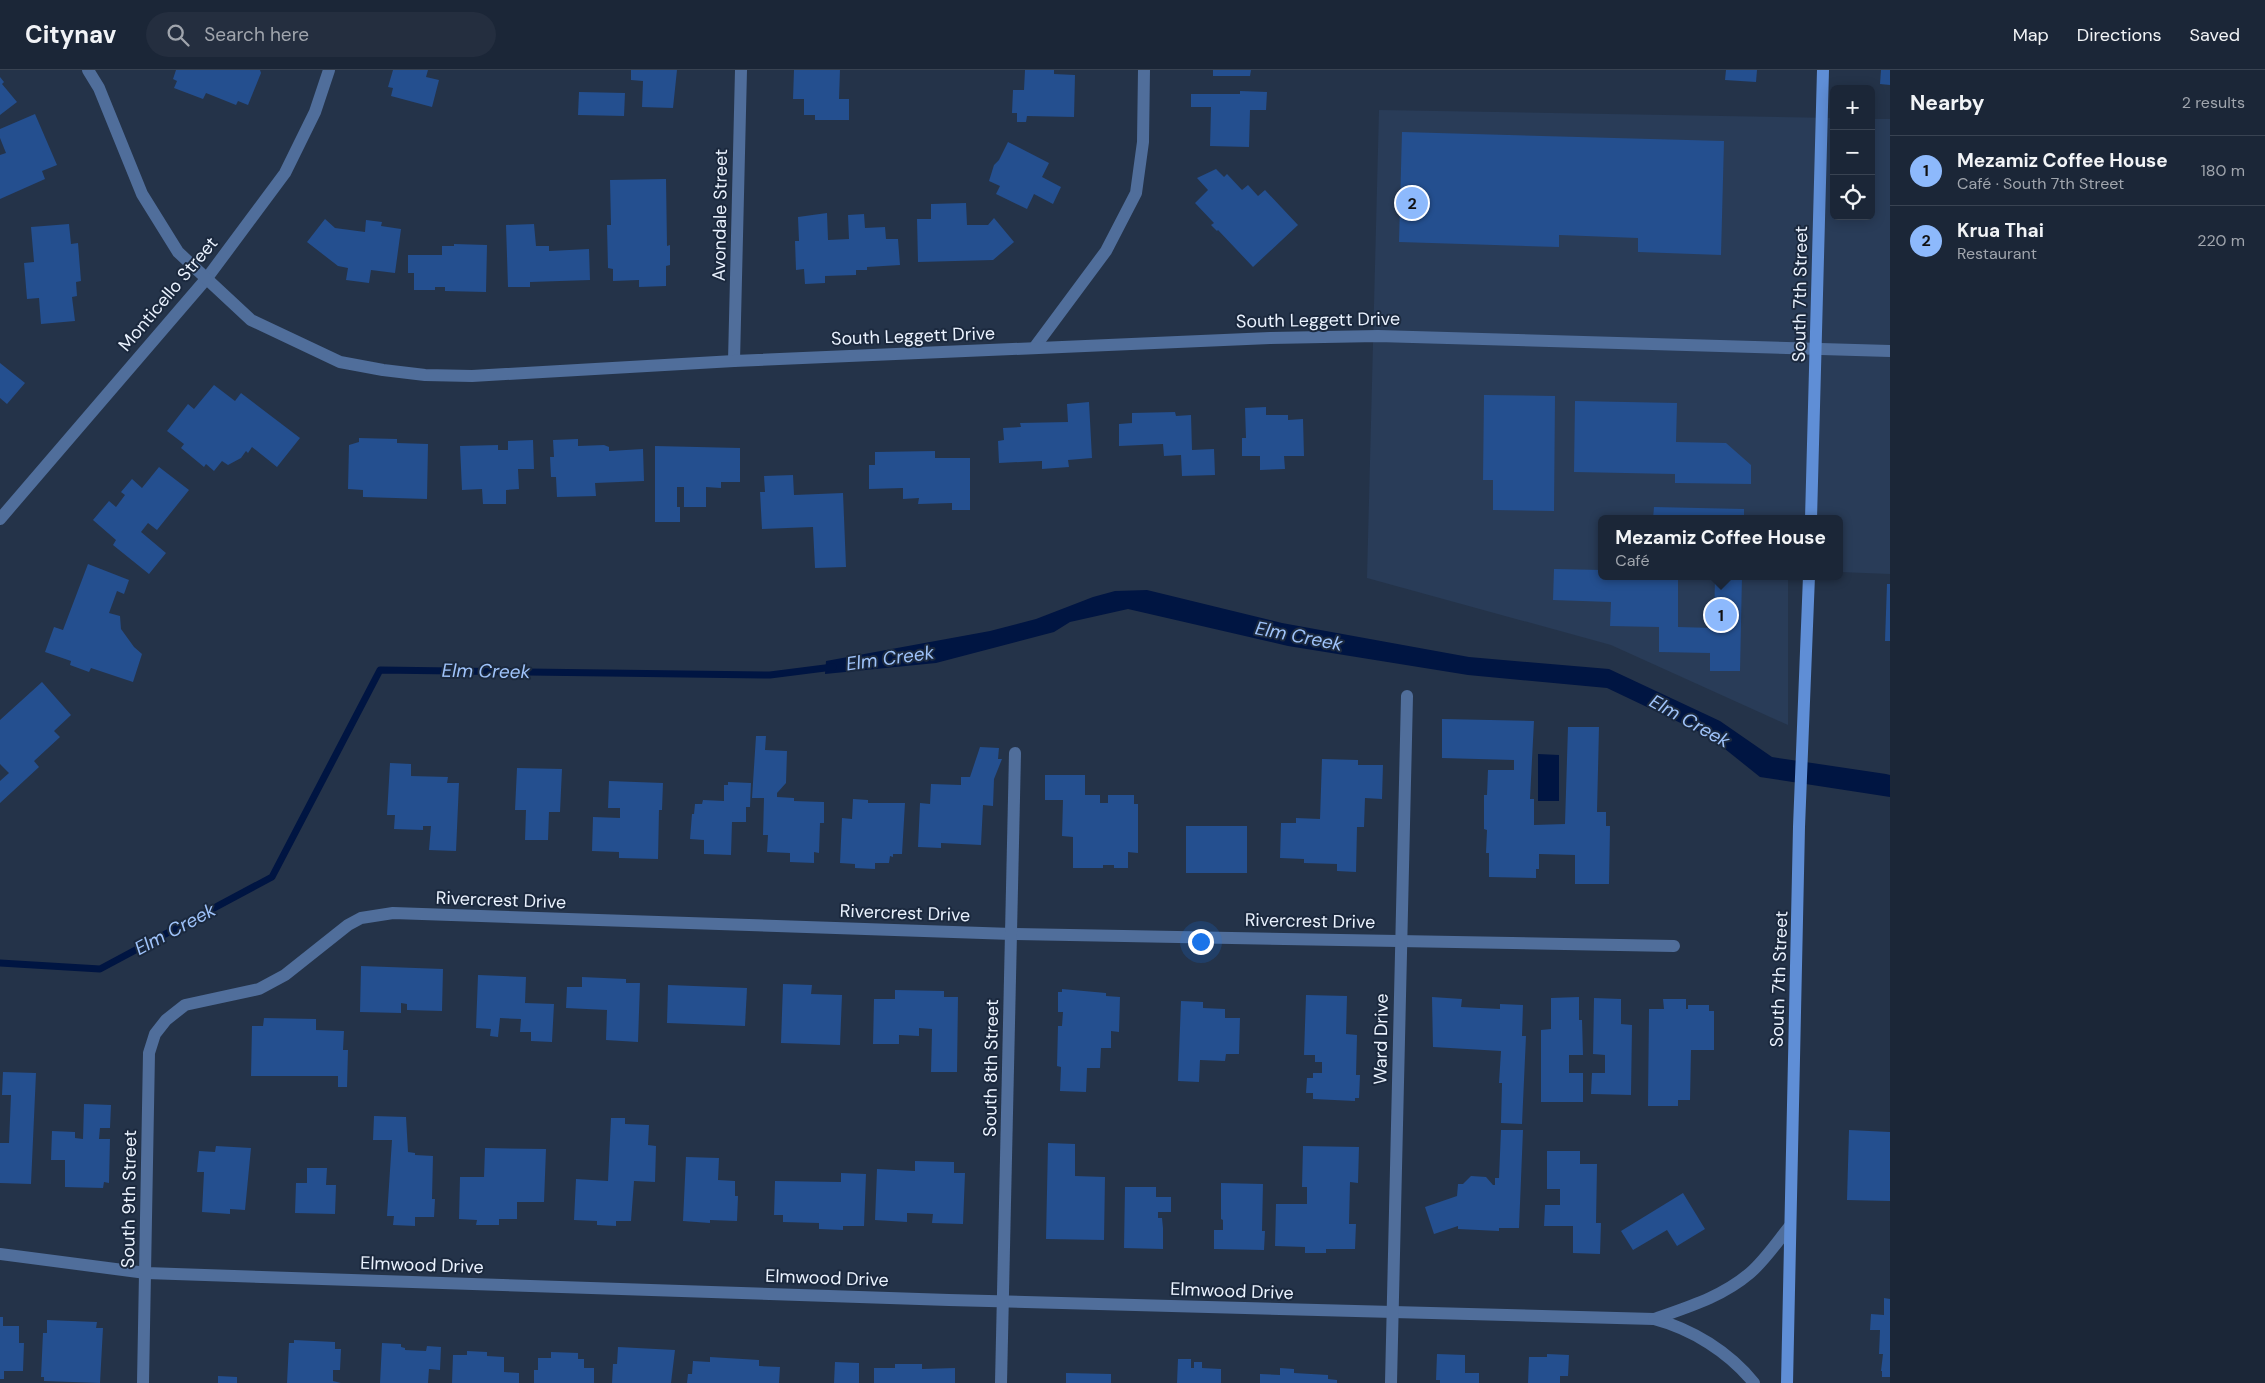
<!DOCTYPE html>
<html lang="en">
<head>
<meta charset="utf-8">
<style>
	:root { --surface:#1b2637; --page:#242e3f; --text:#f1f3f6; --muted:#a0a5ad; --line:#394352; --accent:#8db9fc }
	body { margin:0; font-family:"DM Sans",sans-serif; background:var(--page); color:var(--text) }
	.controls { position:absolute; right:15px; top:15px; display:grid; overflow:hidden; border-radius:8px; box-shadow:0 2px 12px #0003 }
	.controls button { width:45px; height:45px; display:grid; place-items:center; padding:0; border:0; border-bottom:1px solid var(--line); background:var(--surface); color:var(--text); font:25px sans-serif }
	.you { position:absolute; left:1200px; top:871px; width:18px; height:18px; margin:-12px; border:4px solid #fff; border-radius:50%; background:#1a73e8; box-shadow:0 0 0 8px #1a73e833 }
	.badge { display:grid; place-items:center; width:32px; height:32px; border-radius:50%; background:var(--accent); color:#111; font-size:16px; font-weight:700 }
	.pin { position:absolute; translate:-50% -50%; border:2px solid #fff; box-shadow:0 1px 5px #0006 }
	.popup { position:absolute; left:1598px; top:445px; width:245px; height:65px; box-sizing:border-box; display:grid; place-content:center; border-radius:8px; background:var(--surface); filter:drop-shadow(0 1px 4px #0005); font-size:16px; white-space:nowrap; color:var(--muted) }
	.popup b { font-size:19px; color:var(--text) }
	.popup::after { content:''; position:absolute; left:50%; top:100%; margin-left:-10px; border:10px solid transparent; border-top-color:var(--surface) }
	.list { margin:0; padding:0; list-style:none }
	h2 { display:flex; justify-content:space-between; align-items:center; height:65px; margin:0; padding:0 20px; font-size:21px }
	h2 small { font-size:16px; font-weight:400; color:var(--muted) }
	.list li { display:grid; grid-template-columns:32px 1fr auto; gap:15px; align-items:center; box-sizing:border-box; height:70px; padding:0 20px; border-top:1px solid var(--line) }
	.list b { display:block; font-size:19px; white-space:nowrap }
	.list p { margin:0; font-size:16px; white-space:nowrap; color:var(--muted) }
	.list em { font-size:16px; font-style:normal; color:var(--muted) }
	.icon { flex:none; width:28px; height:28px; fill:none; stroke:currentColor; stroke-width:2; stroke-linecap:round; stroke-linejoin:round }
	.map { position:relative; flex:none; width:1890px; height:1313px; overflow:hidden }
	header { display:flex; align-items:center; gap:30px; box-sizing:border-box; height:70px; padding:0 25px; background:var(--surface); border-bottom:1px solid var(--line) }
	header strong { font-size:24px }
	nav { display:flex; gap:28px; margin-inline-start:auto; font-size:18px }
	.search { width:350px; height:45px; background:var(--page); display:flex; align-items:center; gap:12px; box-sizing:border-box; padding:0 18px; border-radius:28px; color:var(--muted); font-size:19px }
	main { display:flex }
	aside { flex:1; background:var(--surface) }
	.map>svg:first-child { display:block }
</style>
</head>
<body>
<header>
<strong>Citynav</strong>
<div class="search"><svg class="icon" aria-label="search" viewBox="0 0 24 24"><circle cx="10" cy="10" r="6"/><path d="M15 15l6 6"/></svg>Search here</div>
<nav><a>Map</a><a>Directions</a><a>Saved</a></nav>
</header>
<main>
<div class="map">
<svg width="1890" height="1313" viewBox="0 0 1890 1313">
	<rect width="100%" height="100%" fill="#243349"/>
	<!-- built -->
	<polygon fill="#293c58" points="1379,40 1834,48 1834,146 1871,146 1871,49 1890,49 1890,504 1840,502 1840,449 1602,449 1602,506 1788,506 1788,655 1611,575 1367,508"/>
	<!-- water -->
	<g fill="#001542">
		<polygon points="1147,520 1282,553 1469,587 1609,599 1720,651 1772,687 1886,704 1890,705 1890,727 1760,707 1710,667 1607,618 1468,605 1288,576 1128,539 1070,552 1054,562 936,593 825,604 826,591 990,561 1036,549 1093,527 1115,521"/>
		<polygon points="1538,684 1559,685 1559,731 1538,731"/>
	</g>
	<g fill="none" stroke-linecap="round" stroke-linejoin="round">
		<!-- stream -->
		<polyline stroke="#001542" stroke-width="7" points="0,893 100,899 272,807 380,600 770,605 833,597"/>
	</g>
	<!-- building -->
	<g fill="#244f8f">
		<polygon points="176,0 260,0 261,3 248,35 238,31 236,35 206,23 203,29 174,18 177,11 173,9"/>
		<polygon points="393,0 428,0 426,7 439,10 432,37 391,26 393,18 388,17"/>
		<polygon points="631,0 677,0 673,38 642,37 643,11 631,10"/>
		<polygon points="794,0 840,0 839,29 849,29 849,50 815,50 815,45 804,45 804,29 793,29"/>
		<polygon points="1025,0 1054,0 1054,4 1075,5 1074,47 1027,46 1026,52 1017,52 1017,43 1012,43 1013,20 1024,20"/>
		<polygon points="1213,0 1251,0 1250,6 1213,6"/>
		<polygon points="1726,0 1757,0 1756,12 1725,10"/>
		<polygon points="1881,0 1890,0 1890,15 1880,14"/>
		<polygon points="0,7 4,12 2,14 17,32 0,45"/>
		<polygon points="1240,21 1267,22 1266,40 1250,40 1249,77 1210,76 1211,37 1191,37 1191,24 1240,24"/>
		<polygon points="579,22 625,23 624,46 578,45"/>
		<polygon points="35,44 57,95 42,101 45,109 0,129 0,85 6,83 0,68 0,59"/>
		<polygon points="1402,62 1724,71 1721,185 1638,182 1638,168 1559,165 1559,177 1399,172"/>
		<polygon points="1008,72 1049,93 1042,107 1061,117 1053,134 1034,124 1027,139 996,124 1000,116 989,111 994,95 999,90"/>
		<polygon points="1216,99 1224,107 1227,104 1242,120 1248,115 1258,126 1265,120 1298,155 1253,197 1218,160 1217,161 1211,155 1214,153 1195,133 1208,120 1197,108"/>
		<polygon points="666,109 667,176 670,175 670,195 666,196 666,216 639,217 639,210 613,211 613,199 608,198 607,155 611,155 610,110"/>
		<polygon points="966,133 967,155 988,155 994,148 1014,172 993,190 918,192 917,149 931,149 931,134"/>
		<polygon points="827,143 828,170 849,169 848,145 864,144 865,158 885,157 886,169 898,169 900,195 867,197 867,200 856,200 856,205 825,206 825,213 805,214 804,199 796,200 795,171 799,171 798,147"/>
		<polygon points="325,149 335,158 365,162 366,150 382,152 381,156 401,159 395,203 371,200 369,213 346,210 348,198 338,196 307,172"/>
		<polygon points="69,154 71,174 78,173 81,211 76,212 77,226 72,227 75,251 41,254 39,228 27,229 24,193 34,192 31,157"/>
		<polygon points="534,154 536,176 549,176 549,181 589,179 590,210 530,212 530,217 508,217 506,155"/>
		<polygon points="454,174 487,175 486,222 445,221 445,217 435,217 435,220 414,220 414,203 408,203 408,185 442,185 442,176 454,176"/>
		<polygon points="0,293 25,313 7,334 0,328"/>
		<polygon points="214,315 235,331 241,323 300,368 277,397 252,377 248,383 246,381 241,388 228,395 222,391 214,401 206,394 204,397 181,378 184,374 167,361 188,334 194,339"/>
		<polygon points="1484,325 1555,326 1554,441 1493,440 1493,410 1483,410"/>
		<polygon points="1575,331 1677,333 1676,372 1726,373 1751,395 1751,414 1675,413 1675,404 1574,402"/>
		<polygon points="1089,332 1092,388 1068,390 1069,397 1042,399 1042,391 999,393 998,371 1004,370 1003,358 1021,357 1020,353 1068,352 1067,334"/>
		<polygon points="1266,337 1266,345 1288,345 1288,350 1303,349 1304,386 1284,386 1285,399 1260,400 1260,386 1242,386 1242,368 1246,368 1245,338"/>
		<polygon points="1175,342 1176,346 1191,345 1192,380 1214,379 1215,405 1182,406 1181,385 1164,386 1163,374 1119,376 1119,354 1132,353 1132,343"/>
		<polygon points="359,368 397,369 397,373 428,374 427,429 363,427 363,420 348,419 349,375 359,372"/>
		<polygon points="578,369 578,376 604,375 609,377 609,381 643,379 644,411 595,413 596,426 557,427 556,407 551,407 550,387 554,387 553,370"/>
		<polygon points="533,370 534,399 518,399 519,419 506,420 506,434 483,434 482,419 462,420 460,376 498,375 498,380 508,380 508,371"/>
		<polygon points="655,376 740,378 740,412 721,412 721,418 706,417 706,437 684,437 684,417 677,417 677,437 680,437 680,452 655,452"/>
		<polygon points="935,381 935,388 970,388 970,440 952,440 952,433 918,434 919,428 903,429 903,418 869,419 869,395 875,395 875,382"/>
		<polygon points="159,397 189,420 157,460 148,453 141,462 166,483 149,504 113,475 116,470 93,450 109,431 116,437 125,425 121,422 132,409 142,418"/>
		<polygon points="793,405 794,425 843,423 846,497 815,498 813,457 762,459 760,422 765,422 764,406"/>
		<polygon points="1654,437 1744,439 1744,449 1653,449"/>
		<polygon points="88,494 129,510 124,524 117,521 109,543 120,546 121,559 134,577 142,584 133,612 91,598 89,602 70,595 71,591 45,582 54,557 63,560"/>
		<polygon points="1554,499 1602,500 1602,506 1678,506 1678,557 1714,558 1715,506 1742,506 1740,601 1710,601 1710,583 1659,582 1659,557 1610,556 1611,532 1553,530"/>
		<polygon points="1887,514 1890,514 1890,571 1885,571"/>
		<polygon points="42,612 71,645 54,661 60,667 34,691 39,697 0,733 0,711 9,703 0,694 0,650"/>
		<polygon points="1442,649 1534,651 1530,729 1534,729 1534,755 1565,754 1568,657 1599,657 1597,742 1606,742 1606,756 1610,756 1609,814 1575,814 1575,785 1539,784 1539,799 1536,799 1536,808 1489,807 1489,783 1486,783 1487,760 1484,759 1484,725 1487,725 1488,700 1514,700 1514,690 1442,688"/>
		<polygon points="756,666 766,666 765,680 787,681 786,713 777,723 777,727 794,728 794,731 824,732 824,753 820,753 819,783 814,782 814,793 790,792 790,783 767,782 768,765 763,765 764,728 752,728"/>
		<polygon points="980,677 999,678 998,689 1002,689 994,709 993,736 983,735 981,775 941,773 941,778 918,777 920,733 930,734 931,714 961,715 961,707 970,707"/>
		<polygon points="1322,689 1358,690 1358,695 1383,695 1382,729 1365,728 1364,757 1357,757 1356,802 1337,801 1337,794 1304,793 1304,789 1280,788 1281,753 1296,753 1296,748 1320,749"/>
		<polygon points="390,693 411,694 411,706 448,707 447,713 459,713 456,781 429,780 431,756 423,756 423,760 394,759 395,745 387,745"/>
		<polygon points="517,698 562,699 560,742 549,742 548,770 525,770 526,740 515,740"/>
		<polygon points="1045,705 1085,705 1085,725 1100,725 1100,733 1108,733 1108,725 1134,725 1134,734 1138,734 1138,783 1128,782 1128,798 1114,798 1114,795 1103,795 1103,798 1073,798 1073,767 1062,766 1063,730 1045,730"/>
		<polygon points="609,711 663,713 662,740 659,740 658,789 619,788 619,782 592,781 593,747 620,748 620,738 608,738"/>
		<polygon points="728,712 751,713 750,737 746,737 746,752 732,752 731,785 704,784 704,770 690,769 692,744 694,744 695,734 702,734 703,730 724,731 724,715 728,715"/>
		<polygon points="853,729 868,730 868,733 905,733 902,784 893,784 893,787 890,786 889,793 875,793 875,799 855,798 855,794 840,793 842,748 852,749"/>
		<rect x="1186" y="756" width="61" height="47"/>
		<polygon points="361,896 443,899 442,941 407,940 407,934 401,933 401,943 360,942"/>
		<polygon points="478,905 526,907 525,933 554,934 552,972 531,971 531,962 520,962 521,949 500,948 498,967 490,966 491,959 476,958"/>
		<polygon points="582,907 626,909 626,913 640,913 638,972 606,970 607,940 566,938 567,917 582,917"/>
		<polygon points="783,914 812,915 811,924 842,925 840,975 781,973"/>
		<polygon points="668,915 747,918 745,956 667,953"/>
		<polygon points="1062,919 1106,923 1106,926 1120,927 1119,962 1111,961 1111,978 1101,978 1100,998 1087,998 1086,1022 1060,1021 1061,997 1057,996 1058,956 1062,956 1063,942 1058,942 1058,922 1062,922"/>
		<polygon points="895,920 944,921 944,927 958,927 957,1002 931,1002 932,959 919,958 919,966 899,965 899,974 873,974 874,929 895,929"/>
		<polygon points="1306,925 1347,926 1346,964 1357,965 1356,1005 1360,1005 1359,1028 1355,1028 1355,1031 1313,1029 1313,1023 1306,1023 1307,1008 1313,1008 1313,1003 1322,1003 1322,992 1315,992 1315,985 1304,985"/>
		<polygon points="1432,927 1462,929 1461,937 1500,939 1500,934 1523,935 1522,966 1526,966 1522,1054 1501,1053 1502,1013 1499,1013 1501,981 1433,977"/>
		<polygon points="1579,927 1579,950 1582,950 1583,985 1569,985 1569,1003 1583,1003 1583,1032 1541,1032 1541,960 1551,959 1551,928"/>
		<polygon points="1594,928 1621,929 1621,954 1632,955 1631,1025 1591,1024 1592,1003 1605,1003 1605,985 1593,984"/>
		<polygon points="1663,929 1686,929 1686,939 1688,939 1688,935 1709,935 1709,941 1714,941 1714,980 1691,980 1690,1030 1678,1030 1678,1036 1648,1036 1649,939 1664,939"/>
		<polygon points="1181,931 1203,932 1203,938 1225,939 1225,948 1240,948 1239,984 1226,984 1225,991 1200,990 1199,1012 1178,1011"/>
		<polygon points="264,948 316,949 316,960 344,961 343,980 348,980 347,1017 338,1017 338,1006 251,1006 252,956 263,956"/>
		<polygon points="3,1002 36,1003 31,1114 0,1113 0,1073 9,1073 11,1025 2,1025"/>
		<polygon points="84,1034 111,1035 110,1058 100,1058 99,1069 110,1069 109,1113 104,1112 103,1118 65,1117 65,1090 51,1090 52,1061 75,1062 75,1068 83,1069"/>
		<polygon points="374,1046 406,1047 408,1082 415,1083 415,1085 433,1086 432,1129 435,1129 434,1147 415,1147 415,1156 393,1155 394,1146 387,1146 392,1070 373,1070"/>
		<polygon points="611,1048 625,1048 625,1054 649,1055 648,1075 656,1076 655,1112 634,1111 631,1151 616,1151 616,1156 597,1155 597,1151 574,1150 576,1109 608,1111"/>
		<polygon points="1501,1060 1523,1060 1519,1158 1499,1158 1499,1161 1458,1159 1458,1156 1434,1164 1425,1137 1457,1126 1458,1114 1463,1114 1471,1106 1486,1107 1493,1115 1495,1115 1495,1108 1499,1108"/>
		<polygon points="1849,1060 1890,1062 1890,1131 1847,1130"/>
		<polygon points="1048,1073 1075,1074 1075,1106 1105,1107 1104,1170 1046,1169"/>
		<polygon points="216,1076 251,1078 245,1140 230,1139 230,1144 202,1142 204,1102 197,1102 199,1081 215,1082"/>
		<polygon points="1303,1076 1359,1077 1358,1113 1350,1112 1349,1154 1356,1154 1355,1179 1326,1179 1326,1183 1305,1183 1305,1177 1275,1176 1276,1134 1307,1134 1307,1117 1302,1117"/>
		<polygon points="485,1078 546,1079 544,1132 517,1132 517,1149 499,1149 499,1155 476,1155 477,1150 459,1149 460,1107 484,1107"/>
		<polygon points="1547,1081 1580,1081 1580,1094 1597,1094 1596,1153 1601,1153 1600,1184 1573,1183 1573,1156 1544,1156 1545,1135 1560,1135 1560,1119 1547,1119"/>
		<polygon points="686,1087 719,1088 718,1110 735,1111 735,1126 738,1126 737,1151 710,1150 710,1153 683,1151"/>
		<polygon points="915,1091 954,1092 954,1103 965,1103 963,1154 932,1153 933,1144 907,1143 907,1152 875,1150 877,1099 915,1101"/>
		<polygon points="307,1098 327,1098 326,1115 336,1115 335,1144 295,1143 296,1113 307,1113"/>
		<polygon points="841,1103 866,1104 864,1156 843,1156 843,1160 819,1159 819,1153 783,1152 783,1145 774,1145 775,1111 841,1112"/>
		<polygon points="1221,1113 1263,1114 1262,1161 1265,1161 1264,1180 1214,1179 1214,1160 1223,1160 1223,1150 1221,1149"/>
		<polygon points="1125,1117 1156,1117 1156,1127 1171,1127 1171,1142 1158,1142 1158,1148 1162,1148 1163,1158 1163,1179 1124,1178"/>
		<polygon points="1683,1123 1705,1159 1677,1176 1667,1160 1633,1180 1621,1161"/>
		<polygon points="1884,1228 1890,1229 1890,1307 1882,1307 1882,1301 1881,1301 1883,1284 1879,1284 1880,1260 1870,1260 1871,1244 1884,1245"/>
		<polygon points="0,1247 3,1247 3,1256 19,1256 19,1273 24,1273 23,1301 4,1301 4,1309 0,1309"/>
		<polygon points="47,1250 97,1252 96,1258 103,1258 100,1313 44,1311 44,1307 41,1307 43,1263 47,1263"/>
		<polygon points="294,1270 335,1272 335,1279 341,1279 340,1300 333,1300 333,1311 341,1313 287,1313 289,1273 294,1273"/>
		<polygon points="382,1273 401,1274 401,1277 405,1278 405,1280 426,1281 427,1276 441,1277 440,1300 429,1299 428,1313 380,1313"/>
		<polygon points="618,1277 675,1280 671,1313 612,1313 613,1294 617,1294"/>
		<polygon points="467,1281 487,1282 487,1286 504,1287 504,1302 519,1303 519,1313 452,1313 453,1285 467,1285"/>
		<polygon points="551,1282 578,1283 578,1289 584,1289 584,1298 594,1298 594,1313 534,1313 534,1300 538,1300 538,1288 551,1288"/>
		<polygon points="1437,1284 1465,1285 1465,1303 1479,1303 1479,1313 1440,1313 1440,1310 1436,1310"/>
		<polygon points="1547,1284 1569,1285 1568,1306 1560,1306 1560,1313 1528,1313 1529,1287 1547,1287"/>
		<polygon points="710,1287 759,1290 759,1296 780,1297 779,1313 687,1313 688,1304 692,1304 693,1291 710,1292"/>
		<polygon points="1178,1289 1191,1289 1191,1298 1194,1298 1194,1292 1202,1292 1202,1298 1221,1299 1221,1313 1177,1313"/>
		<polygon points="835,1292 859,1293 859,1313 834,1313"/>
		<polygon points="895,1294 922,1294 922,1299 955,1298 955,1313 874,1313 874,1298 895,1298"/>
		<polygon points="1280,1298 1294,1299 1294,1303 1328,1305 1328,1309 1337,1310 1337,1313 1260,1313 1260,1304 1280,1305"/>
		<polygon points="1066,1303 1111,1304 1111,1313 1066,1313"/>
		<polygon points="218,1306 237,1307 237,1313 218,1313"/>
	</g>
	<g fill="none" stroke-linecap="round" stroke-linejoin="round">
		<!-- minor -->
		<g stroke="#506e9b" stroke-width="12">
			<polyline points="1034,278 1106,181 1136,123 1143,72 1144,0"/>
			<polyline points="734,291 741,0"/>
			<polyline points="0,449 207,208 285,103 315,42 329,0"/>
			<path d="M 0,1184 L 146,1203 L 949,1230 L 1654,1249 C 1692,1259 1729,1282 1754,1313"/>
			<path d="M 1654,1249 C 1688,1237 1722,1227 1750,1203 C 1765,1190 1777,1172 1790,1156"/>
			<polyline points="143,1313 149,983 155,964 166,950 185,935 259,919 285,905 348,855 361,848 393,843 1012,864 1674,876"/>
			<polyline points="1001,1313 1015,683"/>
			<polyline points="1391,1313 1407,626"/>
		</g>
		<!-- tertiary -->
		<polyline stroke="#506e9b" stroke-width="12" points="88,0 99,18 142,124 178,182 251,250 340,292 383,300 425,305 472,306 734,291 1270,268 1378,266 1890,281"/>
		<!-- secondary -->
		<g stroke="#5f8ed6" stroke-width="12">
			<polyline points="1811,449 1823,0"/>
			<polyline points="1787,1313 1799,757 1809,506"/>
		</g>
	</g>
	<g text-anchor="middle" dominant-baseline="central" stroke-width="4" stroke-linejoin="round" paint-order="stroke">
		<!-- street labels -->
		<g font-size="18" fill="#eaf2fe" stroke="#1b293e">
			<text transform="translate(720 145) rotate(-89)">Avondale Street</text>
			<text transform="translate(168 224) rotate(-50)">Monticello Street</text>
			<text transform="translate(1800 224) rotate(-89)">South 7th Street</text>
			<text transform="translate(1318 250) rotate(-1)">South Leggett Drive</text>
			<text transform="translate(913 266) rotate(-2)">South Leggett Drive</text>
			<text transform="translate(501 830) rotate(2)">Rivercrest Drive</text>
			<text transform="translate(905 843) rotate(2)">Rivercrest Drive</text>
			<text transform="translate(1310 851) rotate(1)">Rivercrest Drive</text>
			<text transform="translate(1779 909) rotate(-88)">South 7th Street</text>
			<text transform="translate(1381 969) rotate(-89)">Ward Drive</text>
			<text transform="translate(991 998) rotate(-89)">South 8th Street</text>
			<text transform="translate(129 1129) rotate(-89)">South 9th Street</text>
			<text transform="translate(422 1195) rotate(2)">Elmwood Drive</text>
			<text transform="translate(827 1208) rotate(2)">Elmwood Drive</text>
			<text transform="translate(1232 1221) rotate(2)">Elmwood Drive</text>
		</g>
		<!-- water labels -->
		<g font-size="19" font-style="italic" fill="#9fc3fa" stroke="#1b293e">
			<text transform="translate(1299 566) rotate(11)">Elm Creek</text>
			<text transform="translate(890 588) rotate(-8)">Elm Creek</text>
			<text transform="translate(486 601) rotate(1)">Elm Creek</text>
			<text transform="translate(1690 651) rotate(29)">Elm Creek</text>
			<text transform="translate(175 859) rotate(-28)">Elm Creek</text>
		</g>
	</g>
</svg>
<div class="controls">
<button>+</button>
<button>−</button>
<button><svg class="icon" aria-label="locate" viewBox="0 0 24 24"><circle cx="12" cy="12" r="6"/><path d="M12 2v4M12 18v4M2 12h4M18 12h4"/></svg></button>
</div>
<div class="you"></div>
<div class="pin badge" style="left:1721px;top:545px">1</div>
<div class="popup"><b>Mezamiz Coffee House</b>Café</div>
<div class="pin badge" style="left:1412px;top:133px">2</div>
</div>
<aside>
<h2>Nearby<small>2 results</small></h2>
<ul class="list">
<li><span class="badge">1</span><div><b>Mezamiz Coffee House</b><p>Café · South 7th Street</p></div><em>180 m</em></li>
<li><span class="badge">2</span><div><b>Krua Thai</b><p>Restaurant</p></div><em>220 m</em></li>
</ul>
</aside>
</main>
</body>
</html>
